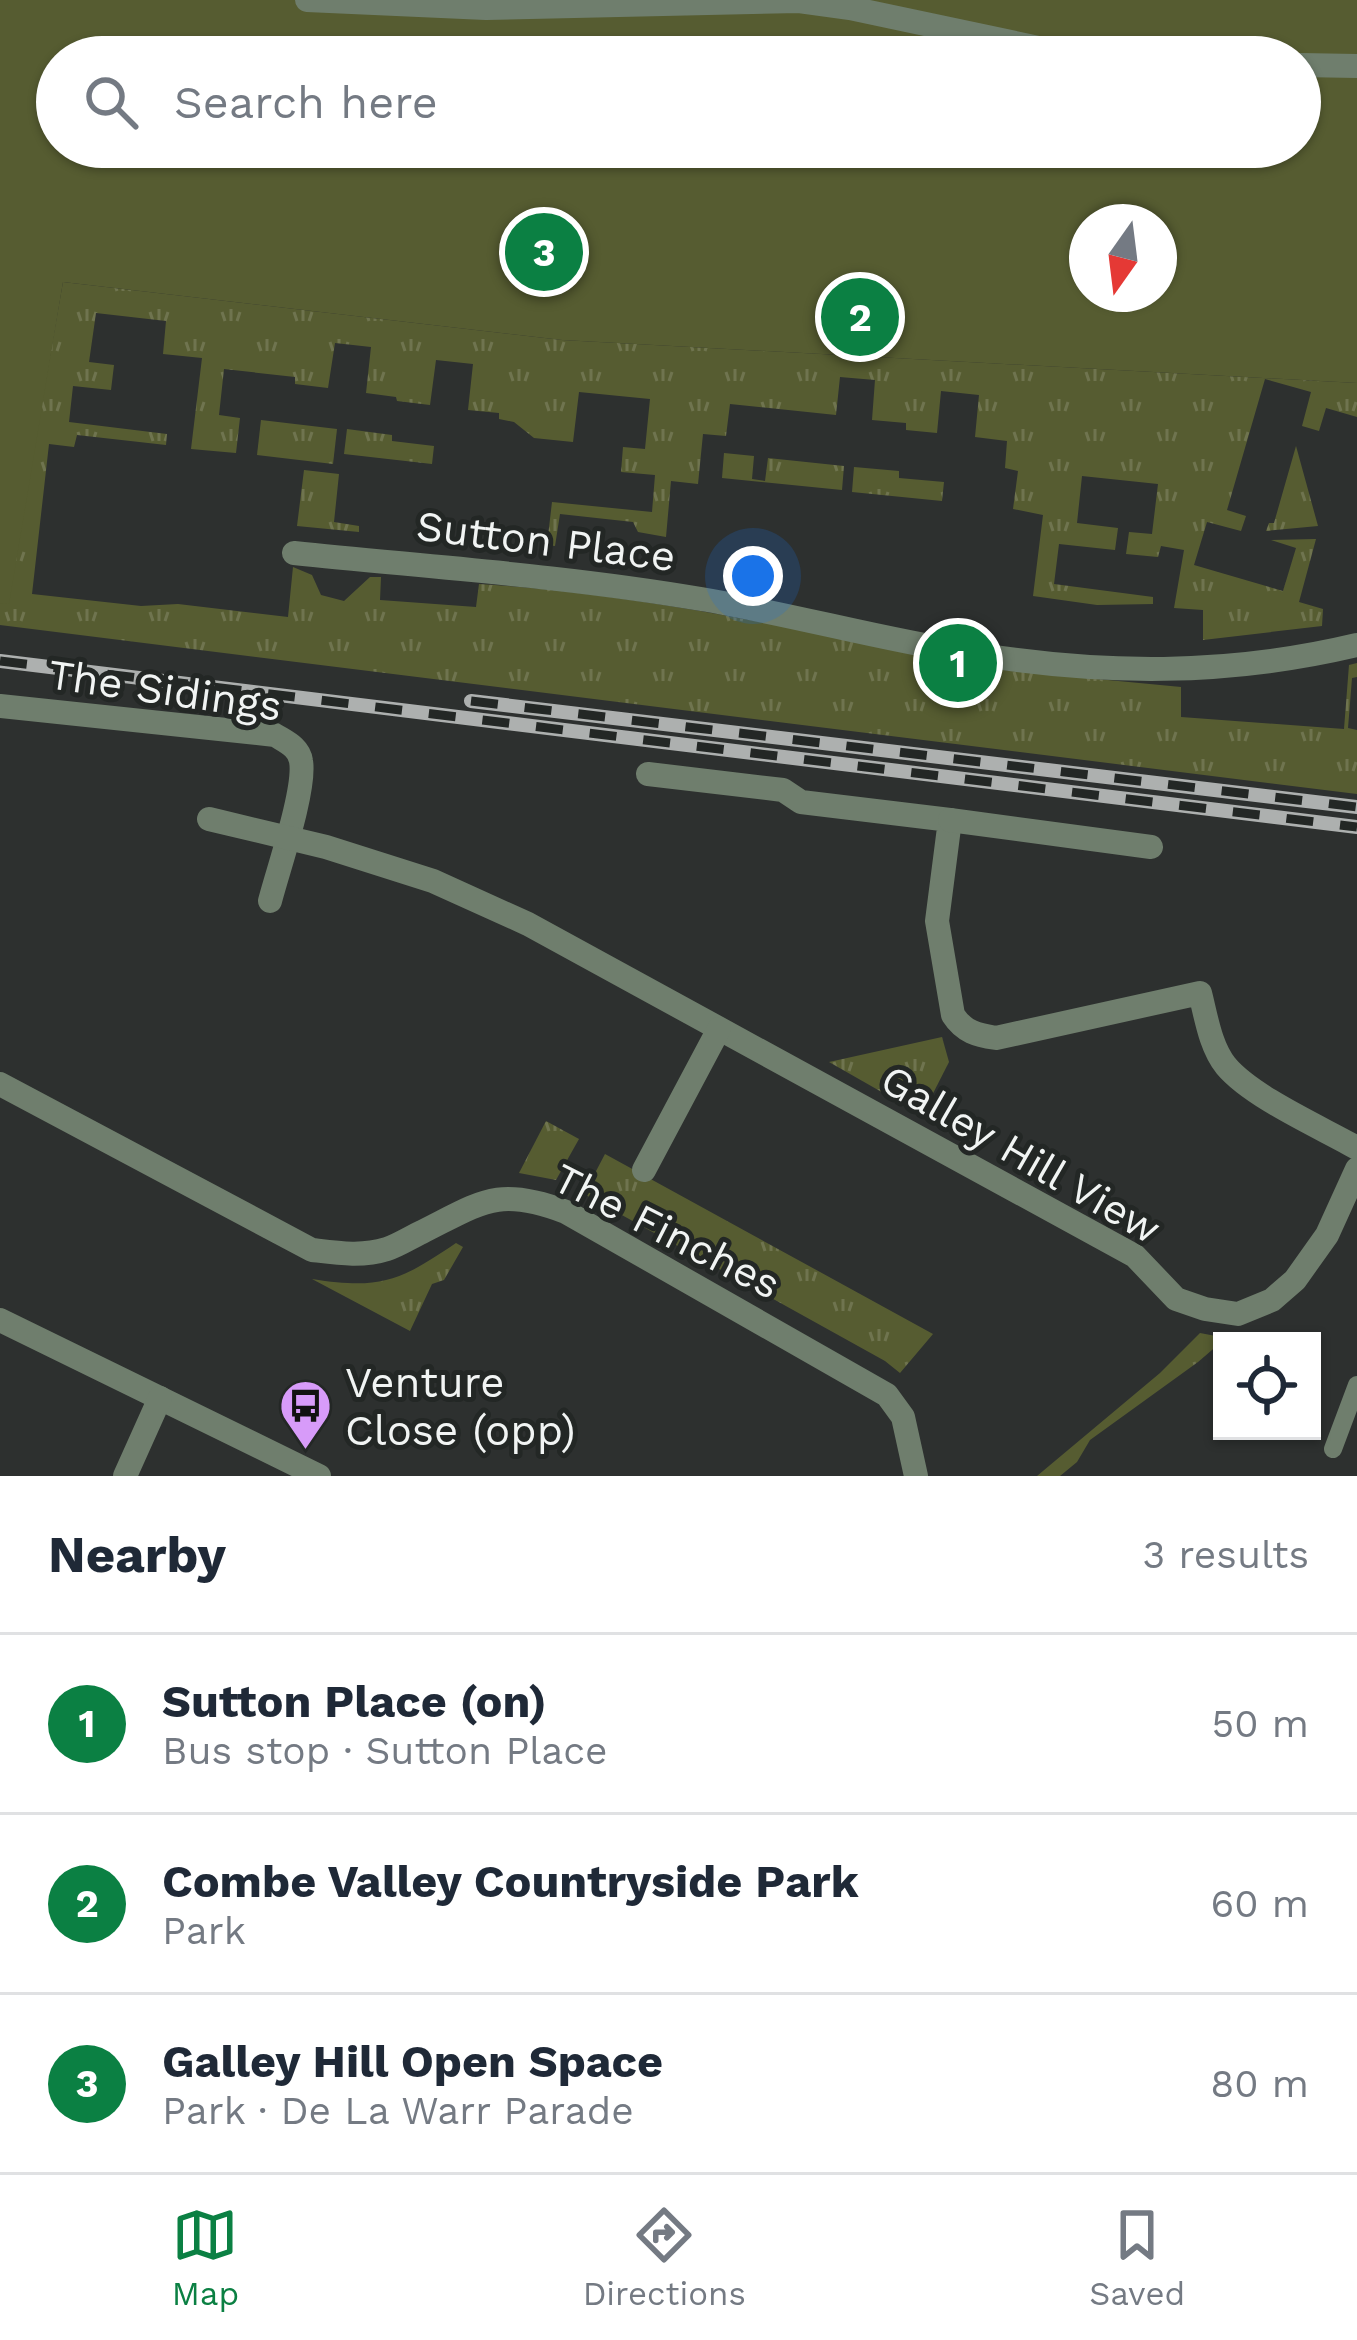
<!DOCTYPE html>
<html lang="en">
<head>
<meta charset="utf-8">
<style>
	:root { --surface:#fff; --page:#f6f6f7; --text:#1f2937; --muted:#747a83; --line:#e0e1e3; --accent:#0b8043 }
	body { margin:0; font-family:"Work Sans",sans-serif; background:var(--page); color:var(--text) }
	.controls { position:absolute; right:36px; bottom:36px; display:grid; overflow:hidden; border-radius:0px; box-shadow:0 3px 9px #0004 }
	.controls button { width:108px; height:108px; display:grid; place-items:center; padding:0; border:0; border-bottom:3px solid var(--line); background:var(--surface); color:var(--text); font:60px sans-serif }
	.compass { position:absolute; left:1069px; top:204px; width:108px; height:108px; border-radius:50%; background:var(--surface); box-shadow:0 3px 9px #0004; rotate:194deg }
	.you { position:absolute; left:753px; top:576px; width:42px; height:42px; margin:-30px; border:9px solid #fff; border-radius:50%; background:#1a73e8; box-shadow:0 0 0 18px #1a73e833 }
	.badge { display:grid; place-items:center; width:78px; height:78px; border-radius:50%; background:var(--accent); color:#fff; font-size:39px; font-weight:700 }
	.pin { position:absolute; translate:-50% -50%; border:6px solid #fff; box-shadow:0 3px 12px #0006 }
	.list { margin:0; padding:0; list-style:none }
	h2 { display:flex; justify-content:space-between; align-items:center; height:156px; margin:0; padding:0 48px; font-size:51px }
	h2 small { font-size:39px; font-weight:400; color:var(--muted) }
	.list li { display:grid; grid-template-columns:78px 1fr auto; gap:36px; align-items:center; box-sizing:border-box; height:180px; padding:0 48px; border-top:3px solid var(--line) }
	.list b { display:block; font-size:45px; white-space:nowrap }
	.list p { margin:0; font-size:39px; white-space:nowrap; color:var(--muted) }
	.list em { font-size:39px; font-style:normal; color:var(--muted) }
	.icon { flex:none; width:66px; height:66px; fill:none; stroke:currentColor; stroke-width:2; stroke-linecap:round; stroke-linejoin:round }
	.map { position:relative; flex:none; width:1357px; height:1476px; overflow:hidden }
	.search { position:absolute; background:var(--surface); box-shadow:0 3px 9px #0004; left:36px; right:36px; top:36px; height:132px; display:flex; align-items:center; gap:30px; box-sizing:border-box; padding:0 42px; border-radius:66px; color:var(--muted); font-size:45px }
	.sheet { height:696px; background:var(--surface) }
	nav { display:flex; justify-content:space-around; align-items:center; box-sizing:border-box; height:168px; border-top:3px solid var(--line); background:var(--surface); font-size:33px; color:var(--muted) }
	nav a { display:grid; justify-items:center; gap:6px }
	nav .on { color:var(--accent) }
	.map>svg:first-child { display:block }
</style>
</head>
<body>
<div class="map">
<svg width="1357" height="1476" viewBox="0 0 1357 1476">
	<defs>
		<pattern id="grass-tufts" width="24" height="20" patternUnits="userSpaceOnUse" patternTransform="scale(3)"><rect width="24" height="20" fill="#565c31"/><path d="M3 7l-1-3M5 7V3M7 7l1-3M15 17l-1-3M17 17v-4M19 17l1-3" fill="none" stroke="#6f744f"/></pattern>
	</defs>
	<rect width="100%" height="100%" fill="#2d302f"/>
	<!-- grass -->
	<g fill="url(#grass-tufts)">
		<path d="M 63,282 L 562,340 L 1357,383 L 1357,417 L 1326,408 L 1319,431 L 1302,426 L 1311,392 L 1265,379 L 1227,510 L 1246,516 L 1241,531 L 1207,522 L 1194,565 L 1283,591 L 1296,548 L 1271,540 L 1316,539 L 1299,602 L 1323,609 L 1322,626 L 1203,640 L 1203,610 L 1174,608 L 1184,550 L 1161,546 L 1158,557 L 1126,554 L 1129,532 L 1152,534 L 1158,484 L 1082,476 L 1077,523 L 1118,528 L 1115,550 L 1059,544 L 1054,584 L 1153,597 L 1153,604 L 1097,605 L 1033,596 L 1043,515 L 1013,509 L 1018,471 L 1005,468 L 1007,441 L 975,437 L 979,395 L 941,391 L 937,433 L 906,430 L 906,423 L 872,420 L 875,380 L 840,377 L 836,415 L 730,404 L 726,436 L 703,434 L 698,484 L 671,481 L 666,537 L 638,532 L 633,522 L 560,514 L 555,546 L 547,545 L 552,502 L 652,512 L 655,475 L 621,472 L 623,447 L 645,449 L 650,399 L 579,392 L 573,442 L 534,438 L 514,422 L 499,419 L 499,413 L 468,410 L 473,364 L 436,360 L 430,405 L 397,401 L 396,397 L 366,393 L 371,347 L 335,343 L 328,388 L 295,384 L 295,377 L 224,369 L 219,415 L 240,418 L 236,453 L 191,449 L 202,358 L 163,354 L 166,321 L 96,313 L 89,362 L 114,365 L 111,390 L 73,386 L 69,422 L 167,434 L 166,445 L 77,435 L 74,447 L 49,444 L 32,594 L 141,606 L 178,604 L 288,617 L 293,567 L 312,575 L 321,595 L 344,601 L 370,577 L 381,577 L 380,600 L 476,607 L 479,584 C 632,593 782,626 932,656 L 931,668 L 953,672 L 956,661 L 1004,670 L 1181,687 L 1181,717 L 1344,729 L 1349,665 L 1357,663 L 1357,677 L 1352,678 L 1348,728 L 1357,730 L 1357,794 L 0,625 L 0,503 L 39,419 Z"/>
		<polygon points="261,420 337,429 333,464 257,455"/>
		<polygon points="347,429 392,435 392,441 434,446 432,464 344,454"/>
		<polygon points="1296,446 1318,526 1266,531 1269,523 1274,523"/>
		<polygon points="724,453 754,456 752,479 765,481 768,458 844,466 842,490 722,478"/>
		<polygon points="854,467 899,471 899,478 944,482 942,501 852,492"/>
		<polygon points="304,470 339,474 334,522 359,526 359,532 297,526"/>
		<polygon points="942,1037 949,1062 922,1115 829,1062"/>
		<polygon points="546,1121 579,1139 556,1180 519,1173"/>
		<polygon points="605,1154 933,1334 900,1373 885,1361 584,1194"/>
		<path d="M 456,1243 L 463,1247 L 444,1280 L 432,1284 L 410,1331 L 312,1279 C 381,1290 400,1281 456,1243 Z"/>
		<polygon points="1200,1333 1226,1338 1198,1362 1090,1440 1077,1462 1060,1476 1037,1476 1160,1373"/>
	</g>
	<!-- park -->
	<path fill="#565c31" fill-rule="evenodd" d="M 0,0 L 1357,0 L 1357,383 L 562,340 L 63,282 L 9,604 L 0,603 ZM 57,57 L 1300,57 L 1300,147 L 57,147 ZM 1087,222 L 1159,222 L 1159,294 L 1087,294 Z"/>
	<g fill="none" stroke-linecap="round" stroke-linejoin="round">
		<!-- lane -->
		<polyline stroke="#6f7e6d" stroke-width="18" points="1333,1449 1357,1385"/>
		<!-- street -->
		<g stroke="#6f7e6d" stroke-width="24">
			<polyline points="307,0 486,8 799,1 850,8 1081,57"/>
			<polyline points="1300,65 1357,66"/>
			<path d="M 294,553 C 430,567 566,576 701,599 C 791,614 879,639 969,653 C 1101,675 1227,676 1357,645"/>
			<path d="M 0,706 L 275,735 C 286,742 299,747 301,761 C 306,789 278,870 270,901"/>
			<path d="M 648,774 L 783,790 L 801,802 L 950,820 L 937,921 L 953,1015 C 964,1032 977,1035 996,1038 L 1200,993 C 1206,1016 1210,1046 1226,1066 C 1252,1097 1320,1127 1357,1148"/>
			<polyline points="209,819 326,847 433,881 528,924 1135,1256 1176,1299 1205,1309 1238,1314 1272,1300 1295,1280 1327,1235 1357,1169"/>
			<polyline points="950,820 1151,847"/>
			<path d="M 0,1084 L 312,1250 C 337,1253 362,1257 387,1249 C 399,1245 411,1237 422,1232 C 482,1202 498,1186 566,1212 L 887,1395 L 903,1417 L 916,1476"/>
			<polyline points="644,1170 719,1029"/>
			<polyline points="0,1320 319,1476"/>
			<polyline points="125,1476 160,1398"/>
		</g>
		<defs>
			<g id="rail">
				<polyline points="0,661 1357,827"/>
				<polyline points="471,701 1357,807"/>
			</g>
		</defs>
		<!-- rail casing -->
		<use href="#rail" stroke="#adb0af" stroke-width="14"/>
		<!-- rail -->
		<use href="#rail" stroke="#232725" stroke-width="9" stroke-dasharray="27" stroke-linecap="butt"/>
	</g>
	<!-- icons -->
	<defs>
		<symbol id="bus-pin" viewBox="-11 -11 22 30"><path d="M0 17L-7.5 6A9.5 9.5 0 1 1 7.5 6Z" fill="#d79bf9" stroke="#232725"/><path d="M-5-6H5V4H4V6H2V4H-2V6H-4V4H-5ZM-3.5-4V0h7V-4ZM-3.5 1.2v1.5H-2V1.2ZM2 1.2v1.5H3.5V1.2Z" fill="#111"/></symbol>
	</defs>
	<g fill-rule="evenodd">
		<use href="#bus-pin" x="276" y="1376" width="59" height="81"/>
	</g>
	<g text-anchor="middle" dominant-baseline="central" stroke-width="10" stroke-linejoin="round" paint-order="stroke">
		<!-- street labels -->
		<g font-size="42" fill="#f1f4f3" stroke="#232725">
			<text transform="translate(546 541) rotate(7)">Sutton Place</text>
			<text transform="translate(165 690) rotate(8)">The Sidings</text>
			<text transform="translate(1021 1154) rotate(30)">Galley Hill View</text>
			<text transform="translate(667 1231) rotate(27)">The Finches</text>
		</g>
		<!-- poi labels -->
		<g font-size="42" fill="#f1f4f3" stroke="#232725" text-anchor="start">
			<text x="345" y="1382">Venture<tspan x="345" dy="48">Close (opp)</tspan></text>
		</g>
	</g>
</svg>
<div class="controls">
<button><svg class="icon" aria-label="locate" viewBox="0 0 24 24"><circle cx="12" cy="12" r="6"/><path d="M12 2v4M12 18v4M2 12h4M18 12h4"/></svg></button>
</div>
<svg class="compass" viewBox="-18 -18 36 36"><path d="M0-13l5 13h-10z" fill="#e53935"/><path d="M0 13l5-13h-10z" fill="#747a83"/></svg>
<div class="you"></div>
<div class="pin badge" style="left:958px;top:663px">1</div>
<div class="pin badge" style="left:860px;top:317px">2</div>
<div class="pin badge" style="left:544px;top:252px">3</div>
<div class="search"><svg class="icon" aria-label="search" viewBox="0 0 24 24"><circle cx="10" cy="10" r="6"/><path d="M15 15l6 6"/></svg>Search here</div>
</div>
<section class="sheet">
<h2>Nearby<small>3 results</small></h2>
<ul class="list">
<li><span class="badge">1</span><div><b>Sutton Place (on)</b><p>Bus stop · Sutton Place</p></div><em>50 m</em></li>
<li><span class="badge">2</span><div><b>Combe Valley Countryside Park</b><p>Park</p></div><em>60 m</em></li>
<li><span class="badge">3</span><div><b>Galley Hill Open Space</b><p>Park · De La Warr Parade</p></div><em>80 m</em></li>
</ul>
</section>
<nav>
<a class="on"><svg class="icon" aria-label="map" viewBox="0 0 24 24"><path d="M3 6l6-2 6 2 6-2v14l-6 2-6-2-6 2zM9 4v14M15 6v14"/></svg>Map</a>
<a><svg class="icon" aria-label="directions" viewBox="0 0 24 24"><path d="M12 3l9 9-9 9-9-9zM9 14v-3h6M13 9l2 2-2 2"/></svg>Directions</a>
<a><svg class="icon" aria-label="saved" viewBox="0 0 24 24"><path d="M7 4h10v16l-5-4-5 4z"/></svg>Saved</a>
</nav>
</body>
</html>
